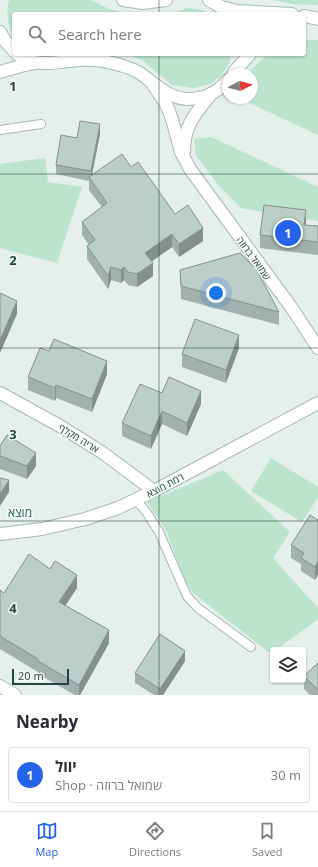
<!DOCTYPE html>
<html lang="en">
<head>
<meta charset="utf-8">
<style>
	:root { --surface:#fff; --page:#f7f7f7; --text:#2b2b33; --muted:#7c7c81; --line:#e1e1e2; --accent:#2563eb }
	body { margin:0; font-family:"Open Sans",Heebo,sans-serif; background:var(--page); color:var(--text) }
	.controls { position:absolute; right:12px; bottom:12px; display:grid; overflow:hidden; border-radius:4px; box-shadow:0 1px 3px #0004 }
	.controls button { width:36px; height:36px; display:grid; place-items:center; padding:0; border:0; border-bottom:1px solid var(--line); background:var(--surface); color:var(--text); font:20px sans-serif }
	.compass { position:absolute; left:222px; top:68px; width:36px; height:36px; border-radius:50%; background:var(--surface); box-shadow:0 1px 3px #0004; rotate:83deg }
	.scale { position:absolute; left:12px; bottom:10px; width:57px; box-sizing:border-box; padding-left:4px; border:2px solid #214441; border-top:0; font-size:11px; line-height:14px; white-space:nowrap; color:#214441; -webkit-text-stroke:3px #f6fbf9; paint-order:stroke }
	.you { position:absolute; left:216px; top:293px; width:14px; height:14px; margin:-10px; border:3px solid #fff; border-radius:50%; background:#1a73e8; box-shadow:0 0 0 6px #1a73e833 }
	.badge { display:grid; place-items:center; width:26px; height:26px; border-radius:50%; background:var(--accent); color:#fff; font-size:13px; font-weight:700 }
	.pin { position:absolute; translate:-50% -50%; border:2px solid #fff; box-shadow:0 1px 4px #0006 }
	.list { margin:0; padding:0; list-style:none }
	h2 { display:flex; justify-content:space-between; align-items:center; height:52px; margin:0; padding:0 16px; font-size:17px }
	h2 small { font-size:13px; font-weight:400; color:var(--muted) }
	.list li { display:grid; grid-template-columns:26px 1fr auto; gap:12px; align-items:center; box-sizing:border-box; height:56px; margin:0 8px 8px; padding:0 8px; border:1px solid var(--line); border-radius:4px }
	.list b { display:block; font-size:15px; white-space:nowrap }
	.list p { margin:0; font-size:13px; white-space:nowrap; color:var(--muted) }
	.list em { font-size:13px; font-style:normal; color:var(--muted) }
	.icon { flex:none; width:22px; height:22px; fill:none; stroke:currentColor; stroke-width:2; stroke-linecap:round; stroke-linejoin:round }
	.map { position:relative; flex:none; width:318px; height:695px; overflow:hidden }
	.search { position:absolute; background:var(--surface); box-shadow:0 1px 3px #0004; left:12px; right:12px; top:12px; height:44px; display:flex; align-items:center; gap:10px; box-sizing:border-box; padding:0 14px; border-radius:4px; color:var(--muted); font-size:15px }
	.sheet { height:116px; background:var(--surface) }
	nav { display:flex; justify-content:space-around; align-items:center; box-sizing:border-box; height:56px; border-top:1px solid var(--line); background:var(--surface); font-size:11px; color:var(--muted) }
	nav a { display:grid; justify-items:center; gap:2px }
	nav .on { color:var(--accent) }
	.map>svg:first-child { display:block }
</style>
</head>
<body>
<div class="map">
<svg width="318" height="695" viewBox="0 0 318 695">
	<rect width="100%" height="100%" fill="#e5efec"/>
	<!-- green -->
	<g fill="#bbe3cd">
		<path d="M 9,0 L 91,0 L 109,9 L 132,14 L 14,14 L 14,38 C 7,23 6,16 9,0 Z"/>
		<polygon points="275,0 318,0 318,5 292,4"/>
		<polygon points="187,8 202,10 213,14 150,14 175,12"/>
		<polygon points="304,40 318,40 318,135 239,98 252,98 252,74 248,74 256,65 268,54 304,54"/>
		<polygon points="127,54 231,54 229,64 221,76 210,84 194,88 172,85 142,60"/>
		<polygon points="211,137 318,187 318,221 241,208 219,186 196,155 194,139"/>
		<polygon points="45,158 48,182 82,187 57,263 0,248 0,164"/>
		<polygon points="271,458 318,487 318,497 302,522 251,491"/>
		<polygon points="223,470 290,532 273,558 318,608 318,619 276,650 273,650 273,652 271,654 192,592 183,576 166,530 147,502"/>
	</g>
	<g fill="none" stroke-linecap="round" stroke-linejoin="round">
		<defs>
			<g id="service">
				<polyline points="0,130 41,124"/>
				<polyline points="136,500 147,513 159,532 187,596 198,608 251,647"/>
			</g>
			<g id="minor">
				<polyline points="152,83 167,106 172,119 181,152 190,169 291,307 318,348"/>
				<path d="M 184,152 C 184,125 195,114 211,94"/>
				<polyline points="0,393 60,426 103,453 154,491"/>
				<polyline points="0,534 42,529 85,519 118,508 154,491 318,403"/>
				<polyline points="0,686 15,695"/>
			</g>
			<g id="secondary">
				<polyline points="123,0 143,3 166,0"/>
				<polyline points="209,0 221,7 226,12"/>
				<polyline points="221,7 237,11 292,14"/>
				<polyline points="304,16 318,19"/>
				<polyline points="0,32 5,41 14,51"/>
				<path d="M 17,54 C 36,67 49,63 70,61 C 84,59 98,59 112,63 C 121,65 130,68 138,72 C 155,83 166,98 188,99 C 204,99 218,92 228,80"/>
				<polyline points="0,72 21,66 35,63"/>
				<polyline points="234,72 250,54"/>
			</g>
		</defs>
		<!-- service casing -->
		<use href="#service" stroke="#a6b8b5" stroke-width="10"/>
		<!-- minor casing -->
		<use href="#minor" stroke="#a6b8b5" stroke-width="14"/>
		<!-- secondary casing -->
		<use href="#secondary" stroke="#a1bdb8" stroke-width="14"/>
		<!-- service -->
		<use href="#service" stroke="#fff" stroke-width="8"/>
		<!-- minor -->
		<use href="#minor" stroke="#fff" stroke-width="12"/>
		<!-- secondary -->
		<use href="#secondary" stroke="#fff" stroke-width="12"/>
	</g>
	<!-- wall -->
	<g fill="#a2b1ad">
		<polygon points="100,134 92,175 131,167 175,214 203,241 179,257 172,247 151,262 153,276 137,287 128,285 124,280 121,283 111,280 108,289 87,259 87,246 89,245 82,235 82,222 102,207 89,190 89,181 56,174 56,165 77,138"/>
		<polygon points="306,225 318,226 318,255 260,248 260,235"/>
		<polygon points="180,270 279,312 279,325 181,299"/>
		<polygon points="239,348 226,383 182,367 182,354"/>
		<polygon points="107,374 92,412 56,398 55,401 28,390 28,377"/>
		<polygon points="162,393 201,404 187,436 162,424 151,449 122,436 122,423"/>
		<polygon points="0,446 36,466 27,479 0,469"/>
		<polygon points="318,520 318,574 315,580 301,571 301,564 291,558 291,545"/>
		<polygon points="77,588 65,606 109,643 80,695 75,695 38,674 38,672 0,649 0,590 4,593"/>
		<polygon points="185,661 163,695 154,695 135,683 135,673"/>
		<polygon points="318,663 318,695 310,695 304,689 304,676"/>
	</g>
	<!-- shaded-wall -->
	<g fill="#84908d">
		<polygon points="100,124 100,134 91,179 91,171"/>
		<polygon points="306,210 306,223 304,238 304,225"/>
		<polygon points="203,228 203,241 179,257 179,244"/>
		<polygon points="172,234 172,247 145,266 145,253"/>
		<polygon points="153,263 153,276 137,287 137,274"/>
		<polygon points="111,267 111,280 108,289 108,276"/>
		<polygon points="124,267 124,280 121,283 121,270"/>
		<polygon points="17,301 17,314 0,353 0,340"/>
		<polygon points="239,335 239,348 226,383 226,370"/>
		<polygon points="107,361 107,374 92,412 92,399"/>
		<polygon points="56,385 56,398 55,401 55,388"/>
		<polygon points="201,391 201,404 187,436 187,423"/>
		<polygon points="162,411 162,424 151,449 151,436"/>
		<polygon points="36,453 36,466 27,479 27,466"/>
		<polygon points="9,480 9,492 0,506 0,494"/>
		<polygon points="318,561 318,574 315,580 315,567"/>
		<polygon points="77,575 77,588 59,615 59,602"/>
		<polygon points="109,630 109,643 80,695 79,695 79,685"/>
		<polygon points="185,651 185,661 163,695 160,695 160,689"/>
	</g>
	<!-- building -->
	<g fill="#bccec9" stroke="#84908d">
		<polygon points="80,121 100,124 91,171 56,165 61,135 77,138"/>
		<polygon points="122,154 131,167 138,162 175,214 188,205 203,228 179,244 172,234 145,253 153,263 137,274 128,272 124,267 121,270 111,267 108,276 87,246 95,240 82,222 107,203 89,177"/>
		<polygon points="264,205 306,210 304,225 318,226 318,242 260,235"/>
		<polygon points="240,253 256,269 279,312 181,286 180,270"/>
		<polygon points="0,293 17,301 0,340"/>
		<polygon points="195,319 239,335 226,370 182,354"/>
		<polygon points="54,339 107,361 92,399 56,385 55,388 28,377 40,348 49,351"/>
		<polygon points="169,377 201,391 187,423 162,411 151,436 122,423 140,384 162,393"/>
		<polygon points="7,435 36,453 27,466 0,456 0,446"/>
		<polygon points="0,478 9,480 0,494"/>
		<polygon points="310,515 318,520 318,561 315,567 301,558 304,553 291,545"/>
		<polygon points="29,554 50,569 55,561 77,575 59,602 109,630 79,685 38,661 38,659 0,636 0,590 4,593"/>
		<polygon points="160,634 185,651 160,689 135,673"/>
		<polygon points="318,663 318,690 304,676"/>
	</g>
	<!-- grid -->
	<path fill="none" stroke="#214441" stroke-width="1" stroke-opacity="0.55" d="M 159,0 L 159,14M 159,54 L 159,695M 0,174 L 318,174M 0,348 L 318,348M 0,521 L 318,521"/>
	<g text-anchor="middle" dominant-baseline="central" stroke-width="3" stroke-linejoin="round" paint-order="stroke">
		<!-- street labels -->
		<g font-size="10" fill="#214441" stroke="#f6fbf9">
			<text transform="translate(254 258) rotate(54)">שמואל ברוזה</text>
			<text transform="translate(79 438) rotate(32)">אריה מקלף</text>
			<text transform="translate(165 485) rotate(-28)">רמת מוצא</text>
		</g>
		<!-- quarter labels -->
		<g font-size="12" fill="#1a5954" stroke="#f6fbf9">
			<text x="20" y="512">מוצא</text>
		</g>
	</g>
	<g font-size="13" text-anchor="middle" font-weight="bold" fill="#214441" stroke="#f6fbf9" stroke-width="3" stroke-linejoin="round" paint-order="stroke">
		<text x="13" y="91">1</text>
		<text x="13" y="265">2</text>
		<text x="13" y="439">3</text>
		<text x="13" y="613">4</text>
	</g>
</svg>
<div class="controls">
<button><svg class="icon" aria-label="layers" viewBox="0 0 24 24"><path d="M12 4l9 5-9 5-9-5zM3 14l9 5 9-5"/></svg></button>
</div>
<svg class="compass" viewBox="-18 -18 36 36"><path d="M0-13l5 13h-10z" fill="#e53935"/><path d="M0 13l5-13h-10z" fill="#7c7c81"/></svg>
<div class="scale">20 m</div>
<div class="you"></div>
<div class="pin badge" style="left:288px;top:233px">1</div>
<div class="search"><svg class="icon" aria-label="search" viewBox="0 0 24 24"><circle cx="10" cy="10" r="6"/><path d="M15 15l6 6"/></svg>Search here</div>
</div>
<section class="sheet">
<h2>Nearby<small></small></h2>
<ul class="list">
<li><span class="badge">1</span><div><b>יוול</b><p>Shop · שמואל ברוזה</p></div><em>30 m</em></li>
</ul>
</section>
<nav>
<a class="on"><svg class="icon" aria-label="map" viewBox="0 0 24 24"><path d="M3 6l6-2 6 2 6-2v14l-6 2-6-2-6 2zM9 4v14M15 6v14"/></svg>Map</a>
<a><svg class="icon" aria-label="directions" viewBox="0 0 24 24"><path d="M12 3l9 9-9 9-9-9zM9 14v-3h6M13 9l2 2-2 2"/></svg>Directions</a>
<a><svg class="icon" aria-label="saved" viewBox="0 0 24 24"><path d="M7 4h10v16l-5-4-5 4z"/></svg>Saved</a>
</nav>
</body>
</html>
